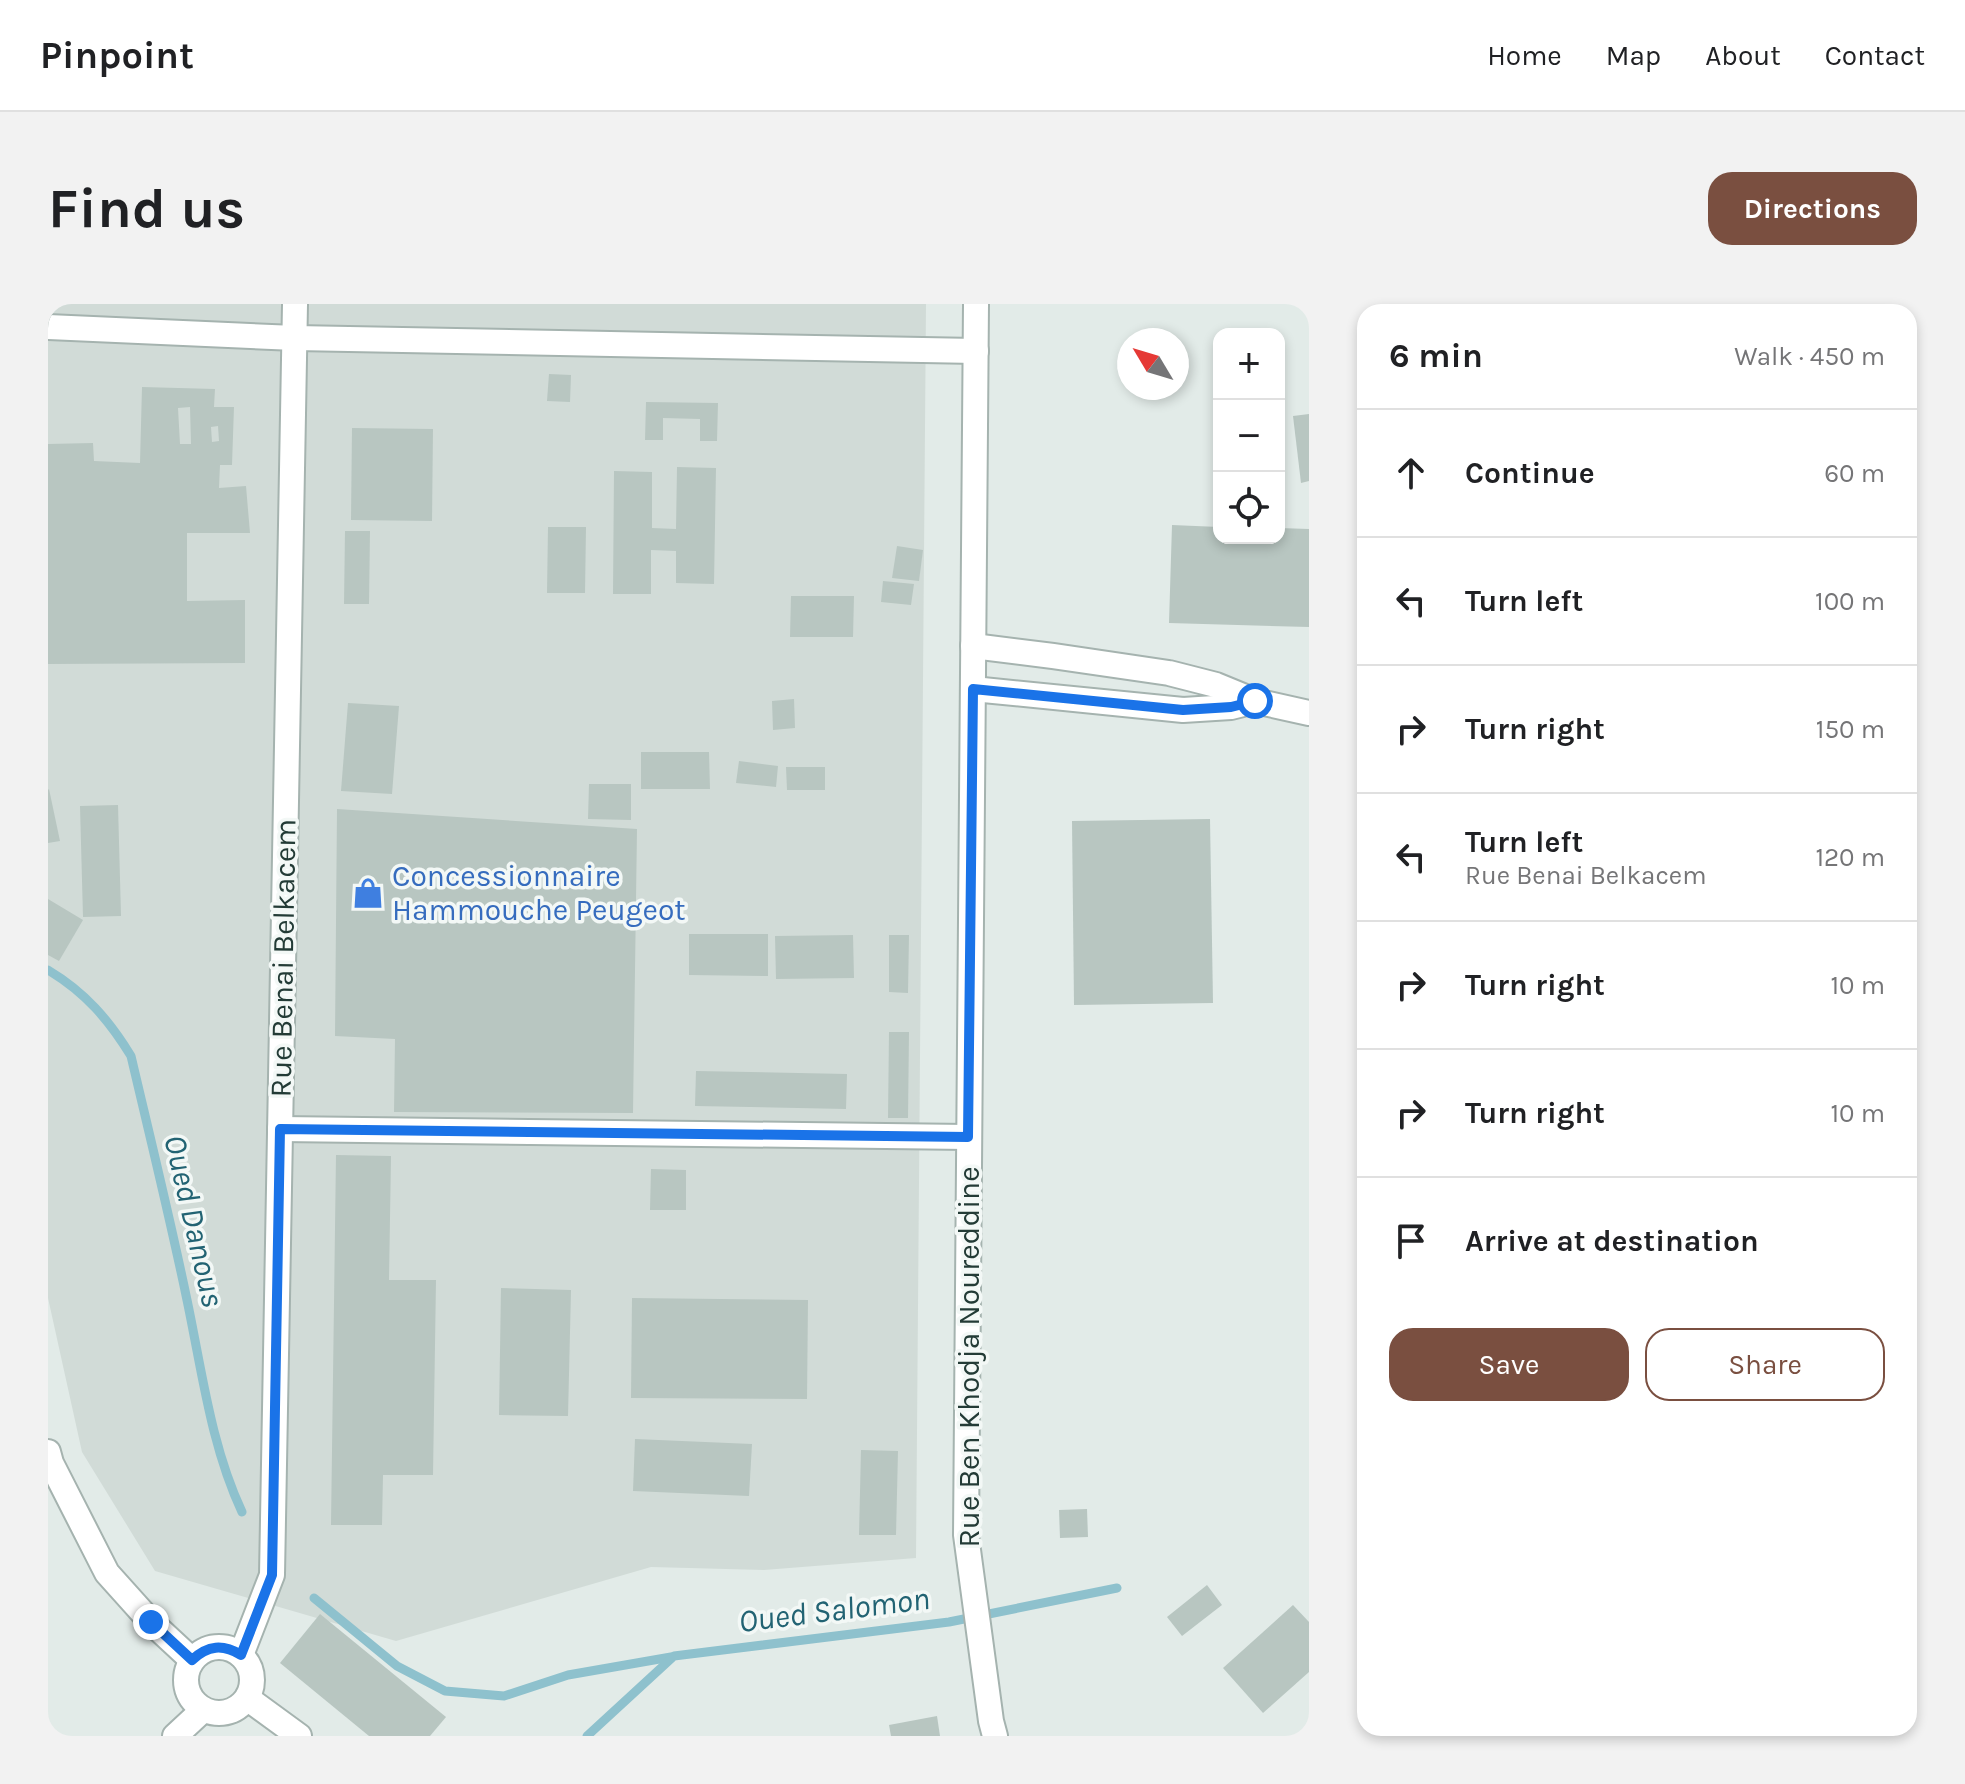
<!DOCTYPE html>
<html lang="en">
<head>
<meta charset="utf-8">
<style>
	:root { --surface:#fff; --page:#f2f2f2; --text:#202124; --muted:#757577; --line:#e0e0e0; --accent:#7a4f40 }
	body { margin:0; font-family:Karla,sans-serif; background:var(--page); color:var(--text) }
	.controls { position:absolute; right:24px; top:24px; display:grid; overflow:hidden; border-radius:16px; box-shadow:0 4px 12px #0003 }
	.controls button { width:72px; height:72px; display:grid; place-items:center; padding:0; border:0; border-bottom:2px solid var(--line); background:var(--surface); color:var(--text); font:40px sans-serif }
	.compass { position:absolute; left:1069px; top:24px; width:72px; height:72px; border-radius:50%; background:var(--surface); box-shadow:0 4px 12px #0003; rotate:308deg }
	.stop { position:absolute; width:24px; height:24px; margin:-18px; border:6px solid #1a73e8; border-radius:50%; background:#fff }
	.stop.end { background:#1a73e8; border-color:#fff; box-shadow:0 2px 8px #0008 }
	.list { margin:0; padding:0; list-style:none }
	h2 { display:flex; justify-content:space-between; align-items:center; height:104px; margin:0; padding:0 32px; font-size:34px }
	h2 small { font-size:26px; font-weight:400; color:var(--muted) }
	.list li { display:grid; grid-template-columns:52px 1fr auto; gap:24px; align-items:center; box-sizing:border-box; height:128px; padding:0 32px; border-top:2px solid var(--line) }
	.list b { display:block; font-size:30px; white-space:nowrap }
	.list p { margin:0; font-size:26px; white-space:nowrap; color:var(--muted) }
	.list em { font-size:26px; font-style:normal; color:var(--muted) }
	.actions { display:flex; gap:16px; padding:24px 32px }
	.actions a { flex:1; padding:18px 0; border:2px solid var(--accent); border-radius:24px; text-align:center; font-size:28px; color:var(--accent) }
	.actions .main { background:var(--accent); color:#fff }
	.icon { flex:none; width:44px; height:44px; fill:none; stroke:currentColor; stroke-width:2; stroke-linecap:round; stroke-linejoin:round }
	.map { position:relative; flex:none; width:1261px; height:1432px; overflow:hidden; border-radius:24px }
	header { display:flex; align-items:center; gap:48px; box-sizing:border-box; height:112px; padding:0 40px; background:var(--surface); border-bottom:2px solid var(--line) }
	header strong { font-size:38px }
	nav { display:flex; gap:44px; margin-inline-start:auto; font-size:28px }
	.intro { display:flex; align-items:center; justify-content:space-between; box-sizing:border-box; height:192px; padding:0 48px }
	h1 { margin:0; font-size:56px }
	.button { padding:20px 36px; border-radius:24px; background:var(--accent); color:#fff; font-size:28px; font-weight:700 }
	main { display:flex; gap:48px; padding:0 48px }
	aside { flex:1; background:var(--surface); border-radius:24px; box-shadow:0 4px 12px #0003 }
	.map>svg:first-child { display:block }
</style>
</head>
<body>
<header>
<strong>Pinpoint</strong>
<nav><a>Home</a><a>Map</a><a>About</a><a>Contact</a></nav>
</header>
<div class="intro"><h1>Find us</h1><a class="button">Directions</a></div>
<main>
<div class="map">
<svg width="1261" height="1432" viewBox="0 0 1261 1432">
	<rect width="100%" height="100%" fill="#e2ebe8"/>
	<!-- built -->
	<polygon fill="#d1dbd7" points="0,0 878,0 868,1254 716,1266 603,1263 348,1337 107,1267 34,1148 0,994"/>
	<g fill="none" stroke-linecap="round" stroke-linejoin="round">
		<!-- stream -->
		<g stroke="#8ec1cd" stroke-width="9">
			<path d="M 0,666 C 37,688 61,716 83,752 C 102,833 122,914 139,996 C 154,1067 163,1142 194,1208"/>
			<polyline points="266,1294 349,1362 397,1387 456,1392 520,1371 623,1353"/>
			<polyline points="539,1432 626,1352 901,1318 1069,1284"/>
		</g>
	</g>
	<!-- building -->
	<g fill="#b8c6c1" fill-rule="evenodd">
		<polygon points="501,70 523,71 522,98 499,97"/>
		<path d="M 94,83 L 167,85 L 166,103 L 186,103 L 184,161 L 172,161 L 171,184 L 198,182 L 202,229 L 139,229 L 139,297 L 197,296 L 197,359 L 0,360 L 0,140 L 45,139 L 46,157 L 92,159 ZM 142,103 L 143,140 L 132,140 L 130,104 ZM 170,122 L 171,137 L 164,138 L 163,123 Z"/>
		<polygon points="598,98 670,99 669,137 652,137 652,115 615,114 615,136 597,136"/>
		<polygon points="1261,110 1261,177 1253,179 1245,112"/>
		<polygon points="304,124 385,125 384,217 303,216"/>
		<polygon points="629,163 668,164 666,280 628,279 628,247 603,246 603,290 565,290 566,167 604,168 604,224 628,225"/>
		<polygon points="1124,221 1171,223 1171,234 1231,234 1231,224 1261,225 1261,323 1121,319"/>
		<polygon points="500,223 538,223 537,289 499,289"/>
		<polygon points="297,227 322,227 321,300 296,300"/>
		<polygon points="849,242 875,246 871,277 844,274"/>
		<polygon points="835,277 866,280 863,301 833,298"/>
		<polygon points="743,292 806,292 805,333 742,333"/>
		<polygon points="746,395 747,424 725,426 724,397"/>
		<polygon points="300,399 351,402 344,490 293,487"/>
		<polygon points="593,448 661,448 662,485 593,485"/>
		<polygon points="691,457 730,462 728,483 688,479"/>
		<polygon points="738,463 777,463 777,486 739,486"/>
		<polygon points="541,480 583,480 583,516 540,515"/>
		<polygon points="1,485 12,537 0,539 0,486"/>
		<polygon points="70,501 73,612 35,613 32,502"/>
		<polygon points="289,505 589,525 585,809 346,808 347,735 287,732"/>
		<polygon points="1162,515 1165,699 1026,701 1024,517"/>
		<polygon points="0,595 35,616 11,657 0,651"/>
		<polygon points="641,630 720,630 720,672 641,671"/>
		<polygon points="805,631 806,674 728,675 727,632"/>
		<polygon points="841,631 861,631 860,689 841,688"/>
		<polygon points="841,728 861,728 860,814 840,814"/>
		<polygon points="648,767 799,770 798,805 647,802"/>
		<polygon points="288,851 343,852 341,976 388,976 385,1171 335,1171 334,1221 283,1221"/>
		<polygon points="603,865 638,866 638,906 602,906"/>
		<polygon points="453,984 523,986 520,1112 451,1111"/>
		<polygon points="584,994 760,996 759,1095 583,1094"/>
		<polygon points="587,1135 704,1140 701,1192 585,1187"/>
		<polygon points="813,1146 850,1147 848,1231 811,1231"/>
		<polygon points="1039,1205 1040,1233 1012,1234 1011,1206"/>
		<polygon points="1159,1281 1174,1301 1134,1332 1119,1313"/>
		<polygon points="1245,1301 1261,1318 1261,1368 1215,1409 1175,1364"/>
		<polygon points="272,1310 398,1413 382,1432 321,1432 232,1359"/>
		<polygon points="889,1412 892,1432 843,1432 841,1421"/>
	</g>
	<g fill="none" stroke-linecap="round" stroke-linejoin="round">
		<defs>
			<g id="minor">
				<polyline points="928,0 918,1231 943,1417 947,1432"/>
				<polyline points="0,23 247,34 928,47"/>
				<polyline points="925,342 1005,352 1121,369 1168,381 1207,397 1261,409"/>
				<polyline points="925,385 1135,406 1183,403 1207,397"/>
				<polyline points="232,825 920,833"/>
				<polyline points="0,1148 3,1159 59,1269 103,1318 144,1356"/>
				<circle cx="171" cy="1376" r="33"/>
				<polyline points="193,1351 224,1271 247,0"/>
				<polyline points="199,1394 251,1432"/>
				<polyline points="127,1432 155,1406"/>
			</g>
		</defs>
		<!-- minor casing -->
		<use href="#minor" stroke="#a5b3af" stroke-width="28"/>
		<!-- minor -->
		<use href="#minor" stroke="#fff" stroke-width="24"/>
	</g>
	<g fill="none" stroke-linecap="round" stroke-linejoin="round">
		<!-- route -->
		<path stroke="#1a73e8" stroke-width="10" d="M 103,1318 L 144,1356 C 160,1341 175,1340 193,1351 L 224,1271 L 232,825 L 920,833 L 925,385 L 1135,406 L 1183,403 L 1207,397"/>
	</g>
	<!-- icons -->
	<defs>
		<symbol id="shop-bare" viewBox="-9 -9 18 18"><path d="M-5-2.5h2.3a2.7 3.5 0 0 1 5.4 0H5L5.5 6h-11ZM-1.5-2.5h3a1.5 2.3 0 0 0-3 0Z" fill="#3f7fe0" stroke="#f3f8f6" stroke-width="2.5" paint-order="stroke"/></symbol>
	</defs>
	<g fill-rule="evenodd">
		<use href="#shop-bare" x="298" y="567" width="44" height="44"/>
	</g>
	<g text-anchor="middle" dominant-baseline="central" stroke-width="7" stroke-linejoin="round" paint-order="stroke">
		<!-- shop labels -->
		<g font-size="30" fill="#366cbe" stroke="#f3f8f6" text-anchor="start">
			<text x="344" y="572">Concessionnaire<tspan x="344" dy="34">Hammouche Peugeot</tspan></text>
		</g>
		<!-- street labels -->
		<g font-size="30" fill="#233b36" stroke="#f3f8f6">
			<text transform="translate(235 654) rotate(-89)">Rue Benai Belkacem</text>
			<text transform="translate(921 1053) rotate(-90)">Rue Ben Khodja Noureddine</text>
		</g>
		<!-- water labels -->
		<g font-size="32" font-style="italic" fill="#226373" stroke="#f3f8f6">
			<text transform="translate(146 917) rotate(77)">Oued Danous</text>
			<text transform="translate(786 1306) rotate(-7)">Oued Salomon</text>
		</g>
	</g>
</svg>
<div class="controls">
<button>+</button>
<button>−</button>
<button><svg class="icon" aria-label="locate" viewBox="0 0 24 24"><circle cx="12" cy="12" r="6"/><path d="M12 2v4M12 18v4M2 12h4M18 12h4"/></svg></button>
</div>
<svg class="compass" viewBox="-18 -18 36 36"><path d="M0-13l5 13h-10z" fill="#e53935"/><path d="M0 13l5-13h-10z" fill="#757577"/></svg>
<div class="stop" style="left:1207px;top:397px"></div>
<div class="stop end" style="left:103px;top:1318px"></div>
</div>
<aside>
<h2>6 min<small>Walk · 450 m</small></h2>
<ul class="list">
<li><svg class="icon" aria-label="ahead" viewBox="0 0 24 24"><path d="M12 20V5M6 11l6-6 6 6"/></svg><div><b>Continue</b></div><em>60 m</em></li>
<li><svg class="icon" aria-label="left" viewBox="0 0 24 24"><path d="M17 20v-9H6M10 6l-5 5 5 5"/></svg><div><b>Turn left</b></div><em>100 m</em></li>
<li><svg class="icon" aria-label="right" viewBox="0 0 24 24"><path d="M7 20v-9h11M14 6l5 5-5 5"/></svg><div><b>Turn right</b></div><em>150 m</em></li>
<li><svg class="icon" aria-label="left" viewBox="0 0 24 24"><path d="M17 20v-9H6M10 6l-5 5 5 5"/></svg><div><b>Turn left</b><p>Rue Benai Belkacem</p></div><em>120 m</em></li>
<li><svg class="icon" aria-label="right" viewBox="0 0 24 24"><path d="M7 20v-9h11M14 6l5 5-5 5"/></svg><div><b>Turn right</b></div><em>10 m</em></li>
<li><svg class="icon" aria-label="right" viewBox="0 0 24 24"><path d="M7 20v-9h11M14 6l5 5-5 5"/></svg><div><b>Turn right</b></div><em>10 m</em></li>
<li><svg class="icon" aria-label="arrive" viewBox="0 0 24 24"><path d="M6 21V4h12l-3 4 3 4H6"/></svg><div><b>Arrive at destination</b></div></li>
</ul>
<div class="actions"><a class="main">Save</a><a>Share</a></div>
</aside>
</main>
</body>
</html>
